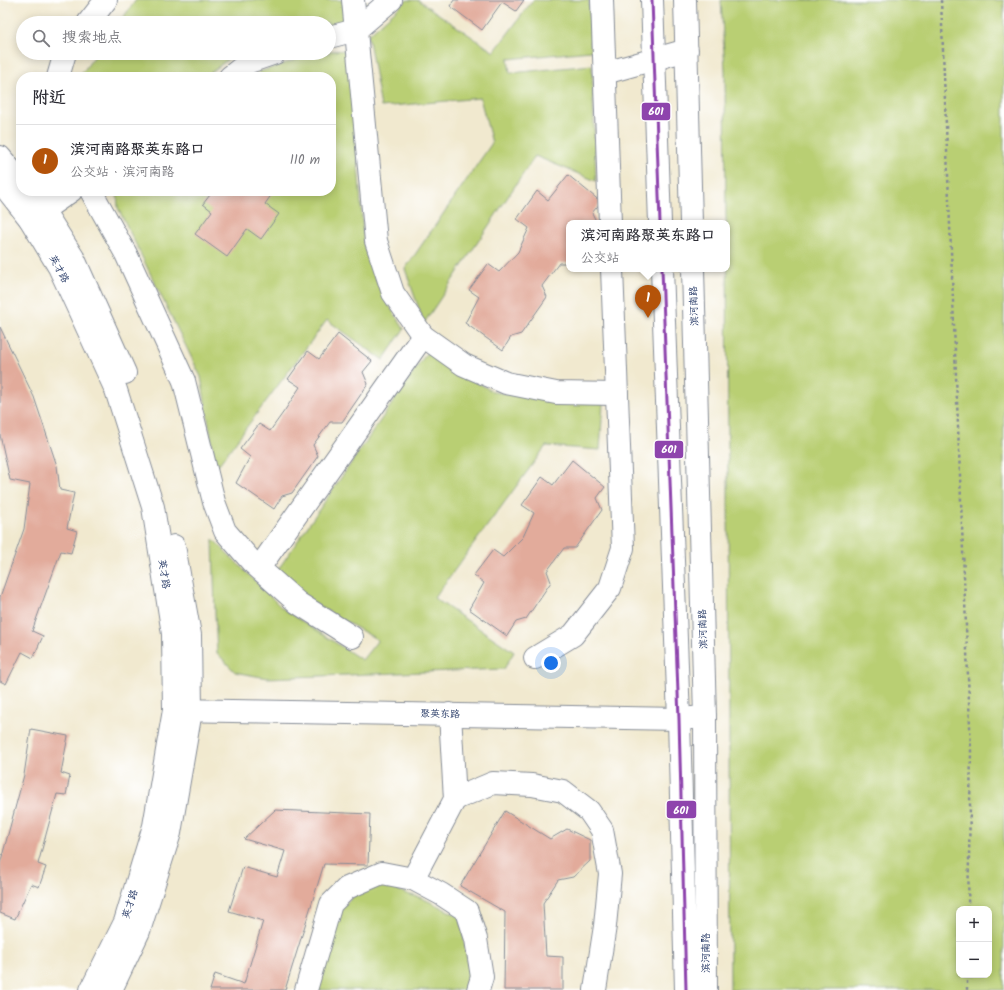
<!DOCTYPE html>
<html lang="zh">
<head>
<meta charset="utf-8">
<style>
	:root { --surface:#fff; --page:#f7f7f7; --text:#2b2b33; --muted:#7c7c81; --line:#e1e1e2; --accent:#b45309 }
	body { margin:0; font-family:Kalam,"LXGW WenKai TC",sans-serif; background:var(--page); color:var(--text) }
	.controls { position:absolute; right:12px; bottom:12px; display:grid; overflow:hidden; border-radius:8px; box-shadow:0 2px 10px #0003 }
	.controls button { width:36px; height:36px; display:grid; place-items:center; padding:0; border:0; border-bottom:1px solid var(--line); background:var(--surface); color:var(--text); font:20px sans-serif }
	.you { position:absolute; left:551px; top:663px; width:14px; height:14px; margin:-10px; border:3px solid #fff; border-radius:50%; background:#1a73e8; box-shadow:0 0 0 6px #1a73e833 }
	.badge { display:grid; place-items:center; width:26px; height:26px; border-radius:50%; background:var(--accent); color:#fff; font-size:13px; font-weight:700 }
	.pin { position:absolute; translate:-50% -33px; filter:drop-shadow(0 1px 2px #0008) }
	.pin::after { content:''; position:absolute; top:21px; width:14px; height:12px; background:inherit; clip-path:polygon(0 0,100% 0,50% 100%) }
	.popup { position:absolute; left:566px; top:220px; width:164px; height:52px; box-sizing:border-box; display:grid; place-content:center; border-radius:8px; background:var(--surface); filter:drop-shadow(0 1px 3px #0005); font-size:13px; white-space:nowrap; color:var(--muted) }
	.popup b { font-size:15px; color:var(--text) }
	.popup::after { content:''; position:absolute; left:50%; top:100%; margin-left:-8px; border:8px solid transparent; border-top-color:var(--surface) }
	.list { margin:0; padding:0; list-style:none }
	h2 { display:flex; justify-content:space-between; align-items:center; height:52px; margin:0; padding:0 16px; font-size:17px }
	h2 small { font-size:13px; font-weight:400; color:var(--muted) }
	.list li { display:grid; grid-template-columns:26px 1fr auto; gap:12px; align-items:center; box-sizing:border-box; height:72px; padding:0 16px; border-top:1px solid var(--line) }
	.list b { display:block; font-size:15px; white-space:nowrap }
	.list p { margin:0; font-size:13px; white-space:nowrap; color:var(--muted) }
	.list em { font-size:13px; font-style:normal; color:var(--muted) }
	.icon { flex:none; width:22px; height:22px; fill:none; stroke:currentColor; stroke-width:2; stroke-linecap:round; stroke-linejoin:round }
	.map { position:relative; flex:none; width:1004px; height:990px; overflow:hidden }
	.search { position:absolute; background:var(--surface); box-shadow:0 2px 10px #0003; left:16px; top:16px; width:320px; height:44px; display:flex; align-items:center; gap:10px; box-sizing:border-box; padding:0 14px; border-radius:22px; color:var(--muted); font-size:15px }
	.panel { position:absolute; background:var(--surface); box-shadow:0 2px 10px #0003; left:16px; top:72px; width:320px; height:124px; border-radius:16px }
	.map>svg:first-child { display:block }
</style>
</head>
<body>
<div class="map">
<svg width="1004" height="990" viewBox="0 0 1004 990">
	<rect width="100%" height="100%" fill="#fff"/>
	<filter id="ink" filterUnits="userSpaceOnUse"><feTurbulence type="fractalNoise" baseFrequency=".025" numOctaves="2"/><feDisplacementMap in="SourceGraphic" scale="8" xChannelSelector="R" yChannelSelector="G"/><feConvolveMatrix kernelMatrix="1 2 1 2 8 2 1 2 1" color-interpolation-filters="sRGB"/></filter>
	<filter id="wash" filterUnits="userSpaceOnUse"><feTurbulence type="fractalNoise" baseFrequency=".012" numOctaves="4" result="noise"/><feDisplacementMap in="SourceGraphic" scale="16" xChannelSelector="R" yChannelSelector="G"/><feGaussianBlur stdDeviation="0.9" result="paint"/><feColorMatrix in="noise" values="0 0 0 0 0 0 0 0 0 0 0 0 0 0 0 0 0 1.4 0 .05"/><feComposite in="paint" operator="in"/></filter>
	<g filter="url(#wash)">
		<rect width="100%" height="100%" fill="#f1e9cf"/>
		<!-- green -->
		<g fill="#b9cf73" stroke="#6a7f68" fill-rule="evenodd">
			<polygon points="136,0 343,0 344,9 343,24 329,28 329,23 119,23"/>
			<polygon points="407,0 418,0 494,52 533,0 589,0 591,51 508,59 510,73 592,65 596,181 535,156 424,323 405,269 492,143 480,98 381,107 368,35"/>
			<path d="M 721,0 L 1004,0 L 1004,990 L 730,990 L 727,223 L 726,223 L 725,71 ZM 959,909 L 989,909 L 989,975 L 959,975 Z"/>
			<polygon points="350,50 364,246 381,292 404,329 383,360 327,320 216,468 201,377 118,208 117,191 331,191 331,77 253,77 259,72 316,53 329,53 329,51"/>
			<polygon points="97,53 236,53 205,77 79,77"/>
			<polygon points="428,351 493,392 603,403 600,450 546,446 434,598 514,652 504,669 267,678 235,672 217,653 215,614 213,539 282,608 362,660 378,640 308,600 277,571"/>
			<polygon points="385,884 407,894 422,898 461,917 469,974 464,990 315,990 339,910 358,892"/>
		</g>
		<g id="blocks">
			<!-- building -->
			<g fill="#e2ab9b">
				<polygon points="454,0 524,0 516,11 502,2 482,30 450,6"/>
				<polygon points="568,175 601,202 592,213 597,223 569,223 569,263 559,263 542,286 547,297 521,334 511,337 503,350 465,323 479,297 469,290 488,264 499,272 518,252 529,228 517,219 537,191 548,200"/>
				<polygon points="213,191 274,191 265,204 279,214 261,239 247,229 227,257 195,234 212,211 203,204"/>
				<polygon points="0,327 34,397 57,466 60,490 74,493 67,528 77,531 71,553 61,551 32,631 43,636 33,658 22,652 6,684 0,681 0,597 24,529 30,484 10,480 0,435"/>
				<polygon points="338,334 372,361 363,372 368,384 342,422 330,422 313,445 318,456 292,493 282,496 274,509 236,483 250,457 240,449 259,424 270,431 285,410 300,387 288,379 308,351 319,359"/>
				<polygon points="572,460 605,487 597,498 602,510 575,548 564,548 547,571 551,582 526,619 516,622 507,636 469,609 484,583 474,575 493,550 503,557 523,537 534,513 522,505 542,477 553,485"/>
				<polygon points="31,729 68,736 61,773 70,776 66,795 57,794 38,864 46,867 39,887 31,884 15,919 0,913 0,864 24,775"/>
				<polygon points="275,810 370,814 368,865 324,864 285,990 210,990 215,974 244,984 263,921 229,911 243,867 277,877 285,851 244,839"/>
				<polygon points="505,811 550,839 567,829 590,840 590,861 573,877 558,880 543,903 546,956 563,957 563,990 504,990 505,912 460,886"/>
			</g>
		</g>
	</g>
	<g filter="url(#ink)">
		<use href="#blocks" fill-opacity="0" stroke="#868c96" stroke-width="1"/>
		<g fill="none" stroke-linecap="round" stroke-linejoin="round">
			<defs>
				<g id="street">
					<polyline points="353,0 376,241 393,293 423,336 464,365 506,383 556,393 617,394"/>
					<polyline points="602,0 610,223"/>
					<polyline points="88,23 106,0"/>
					<polyline points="329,37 356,30 391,0"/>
					<polyline points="605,73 687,50"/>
					<polyline points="58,77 65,53"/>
					<polyline points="230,77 249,62 275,53"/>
					<polyline points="91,191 126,254 184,381 214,502 225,531 252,562 298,603 352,637"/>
					<polyline points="30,219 71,191"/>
					<polyline points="259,568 423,336"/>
					<polyline points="535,658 573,635 610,588 623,548 612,269"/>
					<polyline points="174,710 679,719 705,717"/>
					<polyline points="455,799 493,783 532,785 563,791 589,811 602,830 610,874 605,926 595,990"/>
					<polyline points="413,879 441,894 467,911 476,939 482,977 478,990"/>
					<polyline points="306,990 331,904 347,888 382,873 413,879 455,799 450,714"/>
				</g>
				<g id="secondary">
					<polyline points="0,157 21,182"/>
					<polyline points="0,181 30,219 59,267 116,390 153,507 173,634 174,710 154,826 125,922 91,990"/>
					<polyline points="28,191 43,210 74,259 125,373"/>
					<polyline points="111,990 139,931 170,833 191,711 190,635 174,546"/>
				</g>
				<g id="primary">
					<polyline points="652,0 660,223"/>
					<polyline points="685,0 691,223"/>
					<polyline points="662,269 679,719 686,990"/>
					<polyline points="693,269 705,717 706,990"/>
				</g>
			</defs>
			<!-- street casing -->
			<use href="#street" stroke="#868c96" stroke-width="24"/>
			<!-- secondary casing -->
			<use href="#secondary" stroke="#868c96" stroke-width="24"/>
			<!-- primary casing -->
			<use href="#primary" stroke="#868c96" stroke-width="24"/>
			<!-- path -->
			<g stroke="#868c96" stroke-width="2.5" stroke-dasharray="3 3" stroke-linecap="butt">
				<polyline points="941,0 971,751 968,909"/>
				<polyline points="967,990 967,975"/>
			</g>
			<!-- street -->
			<use href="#street" stroke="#fff" stroke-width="22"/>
			<!-- secondary -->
			<use href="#secondary" stroke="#fff" stroke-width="22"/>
			<!-- primary -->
			<use href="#primary" stroke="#fff" stroke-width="22"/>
			<defs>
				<g id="bus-1">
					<polyline points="652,0 660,223"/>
					<polyline points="662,269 679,719 686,990"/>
				</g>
			</defs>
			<!-- bus-1 casing -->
			<use href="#bus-1" stroke="#fff" stroke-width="6"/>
			<!-- bus-1 -->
			<use href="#bus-1" stroke="#8e44ad" stroke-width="3"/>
		</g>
	</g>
	<g text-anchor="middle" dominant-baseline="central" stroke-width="3" stroke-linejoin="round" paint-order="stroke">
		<!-- street labels -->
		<g font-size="10" fill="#1b2f5e" stroke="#fff">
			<text transform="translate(59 269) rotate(62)">英才路</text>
			<text transform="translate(694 306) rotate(-92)">滨河南路</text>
			<text transform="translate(164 574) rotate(81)">英才路</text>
			<text transform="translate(703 629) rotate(-92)">滨河南路</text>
			<text transform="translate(440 714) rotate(1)">聚英东路</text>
			<text transform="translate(130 904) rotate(-72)">英才路</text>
			<text transform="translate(706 953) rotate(-90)">滨河南路</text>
		</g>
	</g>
	<g stroke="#fff" stroke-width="1.5">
		<rect x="641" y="102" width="30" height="19" rx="4" fill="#8e44ad"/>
		<rect x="654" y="440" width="30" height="19" rx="4" fill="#8e44ad"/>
		<rect x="666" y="800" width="31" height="19" rx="4" fill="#8e44ad"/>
	</g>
	<g font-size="11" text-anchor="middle" font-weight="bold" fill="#fff">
		<text x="656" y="115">601</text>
		<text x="669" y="453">601</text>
		<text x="681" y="814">601</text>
	</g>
</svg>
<div class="controls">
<button>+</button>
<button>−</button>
</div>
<div class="you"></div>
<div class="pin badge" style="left:648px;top:318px">1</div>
<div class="popup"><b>滨河南路聚英东路口</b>公交站</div>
<div class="search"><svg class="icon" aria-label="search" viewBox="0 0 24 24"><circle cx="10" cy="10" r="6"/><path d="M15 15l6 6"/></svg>搜索地点</div>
<section class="panel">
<h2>附近<small></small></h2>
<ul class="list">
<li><span class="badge">1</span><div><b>滨河南路聚英东路口</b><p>公交站 · 滨河南路</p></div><em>110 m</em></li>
</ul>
</section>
</div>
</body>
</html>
